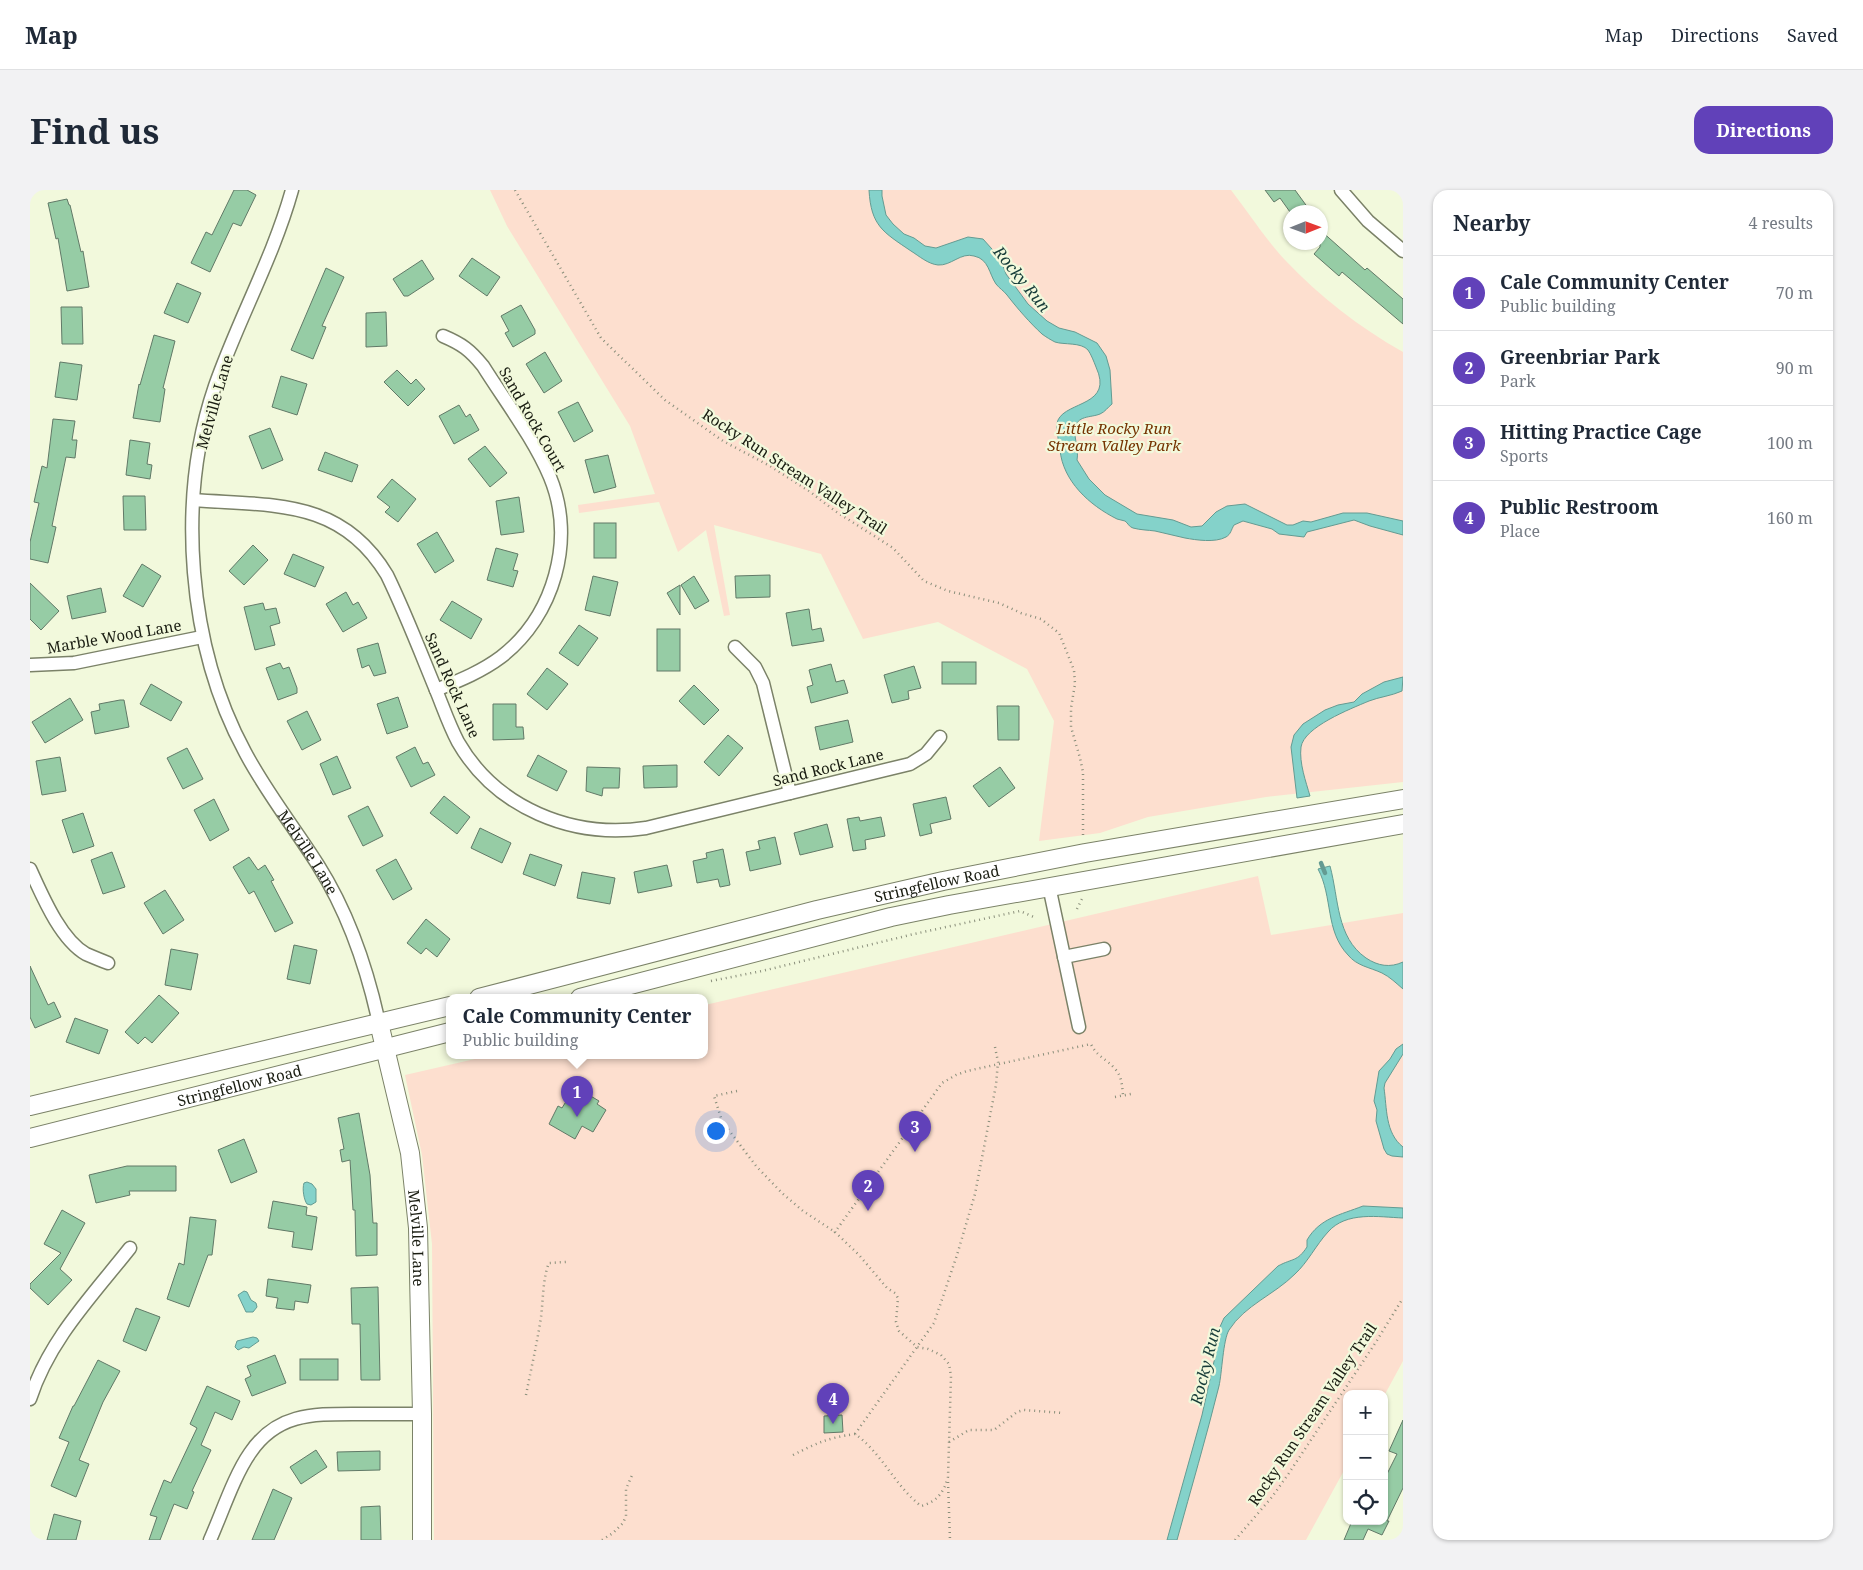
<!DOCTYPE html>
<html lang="en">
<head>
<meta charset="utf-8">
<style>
	:root { --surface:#fff; --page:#f2f2f3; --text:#1f2937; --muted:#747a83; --line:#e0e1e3; --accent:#6141b9 }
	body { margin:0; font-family:"Noto Serif",serif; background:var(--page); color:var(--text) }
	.controls { position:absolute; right:15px; bottom:15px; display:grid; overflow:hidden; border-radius:10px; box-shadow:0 1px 4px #0004 }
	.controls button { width:45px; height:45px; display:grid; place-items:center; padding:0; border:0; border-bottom:1px solid var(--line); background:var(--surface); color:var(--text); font:25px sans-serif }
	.compass { position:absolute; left:1253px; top:15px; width:45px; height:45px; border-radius:50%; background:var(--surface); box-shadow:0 1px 4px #0004; rotate:89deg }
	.you { position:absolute; left:685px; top:940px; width:18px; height:18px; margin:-12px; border:4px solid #fff; border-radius:50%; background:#1a73e8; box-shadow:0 0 0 8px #1a73e833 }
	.badge { display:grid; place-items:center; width:32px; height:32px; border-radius:50%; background:var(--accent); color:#fff; font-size:16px; font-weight:700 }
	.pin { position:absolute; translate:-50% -41px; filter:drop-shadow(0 1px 2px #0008) }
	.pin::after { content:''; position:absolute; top:26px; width:18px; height:15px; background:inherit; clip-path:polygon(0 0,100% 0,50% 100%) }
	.popup { position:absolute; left:416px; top:804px; width:262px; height:65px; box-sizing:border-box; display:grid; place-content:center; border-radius:10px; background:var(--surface); filter:drop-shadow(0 1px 4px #0005); font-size:16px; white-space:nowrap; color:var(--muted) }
	.popup b { font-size:19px; color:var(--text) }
	.popup::after { content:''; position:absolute; left:50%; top:100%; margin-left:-10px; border:10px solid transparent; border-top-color:var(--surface) }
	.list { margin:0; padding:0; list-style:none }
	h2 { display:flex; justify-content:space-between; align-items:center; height:65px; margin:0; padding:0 20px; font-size:21px }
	h2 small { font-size:16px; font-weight:400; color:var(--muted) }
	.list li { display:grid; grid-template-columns:32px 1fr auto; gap:15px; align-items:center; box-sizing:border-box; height:75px; padding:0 20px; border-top:1px solid var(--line) }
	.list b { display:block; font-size:19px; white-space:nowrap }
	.list p { margin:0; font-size:16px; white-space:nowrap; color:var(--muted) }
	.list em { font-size:16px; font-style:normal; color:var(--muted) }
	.icon { flex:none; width:28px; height:28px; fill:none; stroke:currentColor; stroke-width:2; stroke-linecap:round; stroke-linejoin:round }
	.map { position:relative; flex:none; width:1373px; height:1350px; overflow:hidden; border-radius:15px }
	header { display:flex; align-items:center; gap:30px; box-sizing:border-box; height:70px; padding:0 25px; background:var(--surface); border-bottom:1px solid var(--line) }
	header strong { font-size:24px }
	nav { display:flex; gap:28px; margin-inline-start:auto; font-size:18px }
	.intro { display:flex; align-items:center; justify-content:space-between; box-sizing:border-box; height:120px; padding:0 30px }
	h1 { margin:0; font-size:35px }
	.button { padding:12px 22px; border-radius:15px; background:var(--accent); color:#fff; font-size:18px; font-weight:700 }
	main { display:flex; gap:30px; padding:0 30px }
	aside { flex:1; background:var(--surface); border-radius:15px; box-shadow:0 1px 4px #0004 }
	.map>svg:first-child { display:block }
</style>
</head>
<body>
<header>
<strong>Map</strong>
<nav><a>Map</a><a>Directions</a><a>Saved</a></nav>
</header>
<div class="intro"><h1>Find us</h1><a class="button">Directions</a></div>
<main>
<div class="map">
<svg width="1373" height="1350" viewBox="0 0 1373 1350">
	<rect width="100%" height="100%" fill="#f2f9dc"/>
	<!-- green -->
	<g fill="#fddfcf">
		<path d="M 460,0 L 1201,0 C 1219,23 1235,49 1255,70 C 1290,107 1329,137 1373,162 L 1373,592 L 1236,607 L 1118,627 L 1070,643 L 1009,651 L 1024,531 L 997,479 L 908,432 L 833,449 L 791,364 L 684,335 L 700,425 L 694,426 L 676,340 L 648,362 L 629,312 L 549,323 L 548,315 L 625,304 L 600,236 L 477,36 Z"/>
		<polygon points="1228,686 1241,745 1373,723 1373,1171 1354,1206 1354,1204 1317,1204 1317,1275 1276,1350 404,1350 402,1054 392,965 375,885 458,866 674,866 675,815"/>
	</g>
	<!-- water -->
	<g fill="#84d2ca" stroke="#649b92">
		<path d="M 839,0 L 852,0 L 852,6 L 856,25 L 863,34 L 874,44 L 884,48 L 895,56 L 906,58 L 938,47 L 953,49 L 970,68 L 976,84 L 998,114 L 1017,131 L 1029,138 L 1045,142 L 1067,153 L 1076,166 L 1080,180 L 1082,214 C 1078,217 1075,222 1070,224 C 1060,228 1047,225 1045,239 C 1044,249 1049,259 1047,270 L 1059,289 L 1075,305 L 1107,324 L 1143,330 L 1161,337 L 1172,336 L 1186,322 L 1197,316 L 1215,314 L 1257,335 L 1263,335 L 1273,331 L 1281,332 L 1313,323 L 1337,323 L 1373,331 L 1373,345 L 1340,336 L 1324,330 L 1277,342 L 1274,347 L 1249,344 L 1242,339 L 1213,331 L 1204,335 C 1201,340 1201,344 1196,347 C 1185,353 1166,350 1155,348 C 1145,346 1135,343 1125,341 C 1118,340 1110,340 1103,338 C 1099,337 1098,333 1095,331 C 1092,330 1090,330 1087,329 C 1059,315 1033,291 1030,260 C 1029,251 1025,238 1028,230 C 1037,211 1084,216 1066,177 C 1064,172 1061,164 1058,160 C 1051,152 1034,155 1025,152 C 1021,150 1016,147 1012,144 C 1000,133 987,118 977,105 C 974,101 969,98 966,94 C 959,84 959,69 944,66 C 931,62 921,76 908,75 C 898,74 889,66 881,61 C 853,42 841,36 839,0 Z"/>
		<path d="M 1373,487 L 1372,501 C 1361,506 1349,507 1339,511 C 1320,519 1274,537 1271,557 C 1269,573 1276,592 1280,606 L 1267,608 L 1261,557 L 1264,545 L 1273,534 L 1295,520 L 1308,515 L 1324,512 L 1332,504 L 1354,492 Z"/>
		<path d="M 1300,676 C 1309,709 1306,747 1336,768 C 1348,776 1360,778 1373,772 L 1373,799 C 1366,793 1360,787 1352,783 C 1339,777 1327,776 1318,765 C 1295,741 1303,707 1288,679 Z"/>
		<path d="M 1373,854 L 1373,864 L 1355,893 L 1354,898 C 1357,918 1355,943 1373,957 L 1373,967 L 1362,966 L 1357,964 L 1354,959 L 1346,931 L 1347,920 L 1344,911 L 1349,881 L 1360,869 L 1366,859 Z"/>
		<path d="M 277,992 L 282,994 L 286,999 L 286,1012 L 281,1015 L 277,1014 C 274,1010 272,999 274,993 Z"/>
		<path d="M 1333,1016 L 1373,1018 L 1373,1028 C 1349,1027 1316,1021 1298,1042 C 1286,1055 1278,1072 1265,1084 C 1244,1105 1215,1115 1199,1140 C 1193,1150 1192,1183 1189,1196 C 1176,1248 1161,1299 1147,1350 L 1137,1350 L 1172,1225 L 1185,1167 L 1185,1154 L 1189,1139 L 1194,1128 L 1248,1076 C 1263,1068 1267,1072 1277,1057 L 1277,1050 C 1290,1028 1310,1025 1333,1016 Z"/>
		<polygon points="214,1101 217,1102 221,1110 226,1113 227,1117 223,1122 216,1122 208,1105"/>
		<polygon points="223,1147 227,1148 229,1151 219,1158 214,1157 208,1160 205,1157 207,1151"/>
	</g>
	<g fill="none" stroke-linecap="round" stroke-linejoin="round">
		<!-- stream -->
		<polyline stroke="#649b92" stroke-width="4.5" points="1291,673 1295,683"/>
	</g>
	<!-- building -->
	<g fill="#96cca5" stroke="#617967">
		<polygon points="204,0 217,0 226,5 211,36 203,33 180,82 161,73 176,42 182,45"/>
		<polygon points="1235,0 1265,0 1281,22 1260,22 1250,8 1244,12"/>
		<polygon points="37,9 39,15 40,15 51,62 53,61 59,97 37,101 28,48 26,49 18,13"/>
		<polygon points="1290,40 1335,80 1337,78 1373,109 1373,134 1312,82 1309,86 1284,64 1290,57"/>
		<polygon points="442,68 470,87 457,106 429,86"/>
		<polygon points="392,70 404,89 378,106 374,106 363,89"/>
		<polygon points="296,78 314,87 292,136 296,137 283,169 261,160"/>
		<polygon points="147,93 171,103 158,133 134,123"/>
		<polygon points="491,115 505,140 505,144 483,157 475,143 479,141 471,126"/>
		<polygon points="31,117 52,117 53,154 32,154"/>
		<polygon points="356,122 357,156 336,157 336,123"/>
		<polygon points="124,145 145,151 133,198 135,199 130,232 103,228 109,194 110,195"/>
		<polygon points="515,162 532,191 514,203 496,174"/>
		<polygon points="30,172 52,175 47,210 25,207"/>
		<polygon points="367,180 381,194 386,189 395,199 378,216 354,192"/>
		<polygon points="251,186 277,194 267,225 242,217"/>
		<polygon points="548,212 563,241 544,252 528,222"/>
		<polygon points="429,215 436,227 440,224 449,240 424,254 409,226"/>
		<polygon points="23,229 45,231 42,250 47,250 45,268 36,267 22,336 26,337 18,373 0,369 0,352 9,313 4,312 12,276 17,278"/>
		<polygon points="240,238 253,270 232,279 219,246"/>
		<polygon points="100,250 120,253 117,274 122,275 120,289 96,285"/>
		<polygon points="455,256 477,283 460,297 438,269"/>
		<polygon points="295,262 328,275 322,292 288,280"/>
		<polygon points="578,265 586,297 564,303 555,270"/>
		<polygon points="362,289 386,309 368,332 355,322 360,317 347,307"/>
		<polygon points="93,306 115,306 116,340 94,340"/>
		<polygon points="489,307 494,342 471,345 466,311"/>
		<rect x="564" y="333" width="22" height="35"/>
		<polygon points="407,342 424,371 405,383 387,354"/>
		<polygon points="223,355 238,370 214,395 199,381"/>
		<polygon points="466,358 488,364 483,380 488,381 483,397 457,390"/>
		<polygon points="263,364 294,377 285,397 254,384"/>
		<polygon points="112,374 131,386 113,417 93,406"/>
		<polygon points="740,385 740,407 706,408 705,386"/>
		<polygon points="563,386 588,392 580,426 555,420"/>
		<polygon points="664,386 679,411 665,419 651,395"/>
		<polygon points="0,393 29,421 11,440 0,429"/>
		<polygon points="650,395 650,425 637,403"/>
		<polygon points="71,398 76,422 42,429 37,406"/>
		<polygon points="316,402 323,415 328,412 337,428 313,442 296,414"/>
		<polygon points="422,411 452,429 441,449 410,430"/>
		<polygon points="233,413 235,420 246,418 250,433 240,436 245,455 225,460 214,417"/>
		<polygon points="779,419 782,440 791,438 794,451 762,456 756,423"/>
		<polygon points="549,435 568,448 548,476 529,463"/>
		<rect x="627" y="439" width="23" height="42"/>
		<polygon points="348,453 356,483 344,486 339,475 332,478 327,459"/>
		<rect x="912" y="472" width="34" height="22"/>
		<polygon points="250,473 253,479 259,477 267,498 267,503 248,510 236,478"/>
		<polygon points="801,474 806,492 814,490 818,503 781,513 777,497 783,495 779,480"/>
		<polygon points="884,476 891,498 878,501 879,509 862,513 854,485"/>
		<polygon points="517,478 538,494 517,520 497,504"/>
		<polygon points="121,494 152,512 141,531 110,514"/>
		<polygon points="664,495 689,520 674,535 649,511"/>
		<polygon points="368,507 378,537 357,544 347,514"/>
		<polygon points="40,508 53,530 15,553 2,532"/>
		<polygon points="90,510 94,510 99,537 65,544 61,522 70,520 69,514"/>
		<polygon points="463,514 486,514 486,537 493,537 494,549 463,550"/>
		<polygon points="967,516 989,516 989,550 968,550"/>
		<polygon points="277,521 291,550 272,560 257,531"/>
		<polygon points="818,530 823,552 790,560 785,537"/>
		<polygon points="698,545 713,558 689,586 674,572"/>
		<polygon points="385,557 393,574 398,572 405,585 381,597 366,567"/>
		<polygon points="157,558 173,589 153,599 137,568"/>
		<polygon points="508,565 537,581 527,601 497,586"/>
		<polygon points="307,566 321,598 303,605 290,574"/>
		<polygon points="30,567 36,601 12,605 6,571"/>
		<polygon points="647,575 647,597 614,598 613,576"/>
		<polygon points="557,577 590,578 589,598 573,598 572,606 556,601"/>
		<polygon points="970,577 985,598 959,617 943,596"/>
		<polygon points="414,606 440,627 427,644 400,623"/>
		<polygon points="916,607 921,629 900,634 902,643 890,646 883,614"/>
		<polygon points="184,609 199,640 180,651 164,620"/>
		<polygon points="338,616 353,646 333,656 318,626"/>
		<polygon points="53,623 64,656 43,663 32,630"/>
		<polygon points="829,627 830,631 851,627 855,646 835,650 836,659 823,661 817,629"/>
		<polygon points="797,634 803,657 770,665 764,643"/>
		<polygon points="450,638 481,653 472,673 441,658"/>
		<polygon points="745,647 751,674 720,681 716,662 730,659 728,651"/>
		<polygon points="693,659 700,695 690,697 688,689 667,693 663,671 677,668 676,663"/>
		<polygon points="82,662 95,697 73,704 61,670"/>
		<polygon points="500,664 532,675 525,696 493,684"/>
		<polygon points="219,667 228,680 235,675 244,690 241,691 263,733 245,742 224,701 219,704 203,677"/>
		<polygon points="366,669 382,699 363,710 346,680"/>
		<polygon points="637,675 642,696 608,703 604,682"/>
		<polygon points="552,682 585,688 580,714 547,708"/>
		<polygon points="135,700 154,730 133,744 114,713"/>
		<polygon points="396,729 420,749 407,767 396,758 391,764 377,753"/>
		<polygon points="264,755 287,760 280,794 257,789"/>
		<polygon points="141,759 168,764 161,800 135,795"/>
		<polygon points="0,776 18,815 24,812 31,827 5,838 0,827"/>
		<polygon points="129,805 149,823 122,853 115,847 108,854 95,842"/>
		<polygon points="45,828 78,840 69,864 36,852"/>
		<polygon points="549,899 569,911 567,914 576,920 563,942 552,936 545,949 519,934 528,916 532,918 540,905 544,908"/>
		<polygon points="329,923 340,985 343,1033 347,1033 347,1065 326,1066 325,1020 323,1020 320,970 312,972 310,960 314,959 308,928"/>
		<polygon points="214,949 227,982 201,993 188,960"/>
		<polygon points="97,976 146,976 146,1001 99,1001 100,1005 66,1013 59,985"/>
		<polygon points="243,1011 277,1017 276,1025 287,1027 282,1060 262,1057 264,1042 238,1038"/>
		<polygon points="32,1020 55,1033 30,1079 42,1090 18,1115 0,1098 0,1094 31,1063 14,1054"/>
		<polygon points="160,1027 186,1030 182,1065 178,1065 159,1117 137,1109 149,1073 154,1075"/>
		<polygon points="238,1089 281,1095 278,1113 265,1111 264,1120 246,1118 248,1108 236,1106"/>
		<polygon points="348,1097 350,1190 331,1190 330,1134 322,1134 321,1098"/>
		<polygon points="106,1118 130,1127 116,1161 93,1151"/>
		<polygon points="245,1165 256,1193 222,1206 215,1189 221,1186 217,1176"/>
		<rect x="270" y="1169" width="38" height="21"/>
		<polygon points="68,1170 90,1181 73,1212 49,1270 59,1274 46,1307 21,1296 39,1252 29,1248 43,1216 44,1216"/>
		<polygon points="177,1196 210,1211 202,1230 185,1222 171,1255 181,1260 162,1301 164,1302 157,1319 144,1314 130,1350 119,1350 127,1327 120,1325 134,1290 141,1293 167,1238 160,1234"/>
		<polygon points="812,1225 813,1242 794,1243 794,1226"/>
		<polygon points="1373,1230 1373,1298 1357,1331 1359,1331 1352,1345 1338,1339 1333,1350 1314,1350 1322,1331 1354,1331 1354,1290 1367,1264 1359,1261"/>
		<polygon points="286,1260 297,1277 271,1294 260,1277"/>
		<polygon points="350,1261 350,1280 308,1281 307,1262"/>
		<polygon points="243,1299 262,1308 244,1350 222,1350"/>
		<polygon points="350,1316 351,1350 331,1350 331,1317"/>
		<polygon points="24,1324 51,1331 46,1350 17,1350"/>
	</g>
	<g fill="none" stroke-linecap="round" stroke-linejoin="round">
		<defs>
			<g id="street">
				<path id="s1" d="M 262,0 C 243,68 208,130 185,196 C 146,310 158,457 215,562 C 236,602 264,637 288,675 C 319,724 337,778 349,833"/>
				<polyline points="1311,0 1338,31 1373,61"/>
				<path d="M 164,310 C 242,316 311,308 357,385 C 375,422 390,461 406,500 C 413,517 419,535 428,552 C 466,618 542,649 616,638 L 880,574 L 896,564 L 910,547"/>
				<polyline points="705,457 725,477 733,493 760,603"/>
				<polyline points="0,475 44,473 172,447"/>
				<path d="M 406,500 C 428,491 451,482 471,467 C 524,426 546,350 520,287 C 504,249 475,211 453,176 C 440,160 432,154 413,146"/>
				<path d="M 0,679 C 12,705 30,749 56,764 C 63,767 70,770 78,773"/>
				<polyline points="1019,696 1049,837"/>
				<polyline points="1034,767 1074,759"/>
				<path d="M 0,1209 C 19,1150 62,1106 100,1058"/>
				<path d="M 180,1350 C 192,1323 204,1286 220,1263 C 247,1223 283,1224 326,1224 C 348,1224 370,1224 392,1224"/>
			</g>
			<g id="secondary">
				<path id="s2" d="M 449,808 L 787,720 L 913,691 L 1055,663 L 1373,609"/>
				<polyline points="550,808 861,727 919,715 1373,634"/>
				<path id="s3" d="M 349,833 L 380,963 L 388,1038 L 392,1224 L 392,1350"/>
				<polyline points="0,916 420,816"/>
				<path id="s4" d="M 0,948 L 420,842"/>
			</g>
		</defs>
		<!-- street casing -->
		<use href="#street" stroke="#7b8268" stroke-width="15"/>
		<!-- secondary casing -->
		<use href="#secondary" stroke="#7b8268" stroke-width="20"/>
		<!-- path -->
		<g stroke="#8a8f7b" stroke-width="2.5" stroke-dasharray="1 4" stroke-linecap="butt">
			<polyline points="485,0 571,148 635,210 693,251 740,276 779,301 805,321 863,358 894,391 918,401 969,413 991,423 1011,429 1029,443 1044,480 1045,494 1041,518 1041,537 1050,568 1053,582 1053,649"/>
			<polyline points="1047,719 1052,709 1055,707"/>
			<polyline points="681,791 732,781 884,744 990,721 1006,728"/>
			<polyline points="707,901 684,906 692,931 726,976 752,1003 773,1021 805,1042"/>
			<polyline points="1085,907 1101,904"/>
			<path d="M 496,1205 C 501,1179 507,1154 511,1127 C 513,1112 513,1086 519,1073 L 536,1072"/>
			<polyline points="825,1244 904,1133 927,1065 945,1004 966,895 968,872 965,857"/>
			<polyline points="919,1252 939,1240 964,1240 987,1222 994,1220 1034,1223"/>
			<path d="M 763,1265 C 787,1253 797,1248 825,1244 C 852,1263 865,1296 891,1316 C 907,1312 914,1302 918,1287 L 921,1186 L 919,1174 L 911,1165 L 898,1159 L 887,1157 L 869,1141 L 866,1132 L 868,1108 L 865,1103 L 857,1098 L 829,1065 L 805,1042 L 912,893 L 926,885 L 937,881 L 1061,854 C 1066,866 1077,869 1085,879 C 1092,886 1092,896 1093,905"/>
			<polyline points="918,1292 920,1350"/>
			<polyline points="572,1350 583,1343 593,1333 596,1326 596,1299 603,1283"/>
			<polyline points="1205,1350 1242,1307 1259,1283 1346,1152 1373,1108"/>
		</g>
		<!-- street -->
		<use href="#street" stroke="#fff" stroke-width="12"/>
		<!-- secondary -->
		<use href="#secondary" stroke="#fff" stroke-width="18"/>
	</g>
	<g text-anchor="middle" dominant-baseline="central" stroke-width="4.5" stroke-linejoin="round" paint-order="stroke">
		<!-- street labels -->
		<g font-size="15" fill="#191c11" stroke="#f2f9dc">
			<text transform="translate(184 212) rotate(-74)">Melville Lane</text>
			<text transform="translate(503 229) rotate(60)">Sand Rock Court</text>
			<text transform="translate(765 281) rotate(33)">Rocky Run Stream Valley Trail</text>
			<text transform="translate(84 446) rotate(-10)">Marble Wood Lane</text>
			<text transform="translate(423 495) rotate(66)">Sand Rock Lane</text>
			<text transform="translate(798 577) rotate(-14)">Sand Rock Lane</text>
			<text stroke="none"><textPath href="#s1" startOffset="706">Melville Lane</textPath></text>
			<text stroke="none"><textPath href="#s2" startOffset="472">Stringfellow Road</textPath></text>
			<text stroke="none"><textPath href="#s4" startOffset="216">Stringfellow Road</textPath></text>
			<text stroke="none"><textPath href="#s3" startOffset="219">Melville Lane</textPath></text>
			<text transform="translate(1282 1224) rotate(-56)">Rocky Run Stream Valley Trail</text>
		</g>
		<!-- park labels -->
		<g font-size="15" font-style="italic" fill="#753300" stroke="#f2f9dc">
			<text x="1084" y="238">Little Rocky Run<tspan x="1084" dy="17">Stream Valley Park</tspan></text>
		</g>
		<!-- water labels -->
		<g font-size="16" font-style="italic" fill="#163c39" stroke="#f2f9dc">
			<text transform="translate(992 89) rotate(51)">Rocky Run</text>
			<text transform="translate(1175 1176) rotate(-76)">Rocky Run</text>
		</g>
	</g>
</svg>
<div class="controls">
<button>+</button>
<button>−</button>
<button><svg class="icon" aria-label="locate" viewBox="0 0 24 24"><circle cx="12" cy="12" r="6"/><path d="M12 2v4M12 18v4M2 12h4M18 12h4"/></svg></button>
</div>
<svg class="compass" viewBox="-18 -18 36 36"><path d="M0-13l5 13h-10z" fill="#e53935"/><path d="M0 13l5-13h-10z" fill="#747a83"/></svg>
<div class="you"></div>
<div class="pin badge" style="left:547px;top:927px">1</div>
<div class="popup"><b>Cale Community Center</b>Public building</div>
<div class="pin badge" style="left:838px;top:1021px">2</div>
<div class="pin badge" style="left:885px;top:962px">3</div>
<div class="pin badge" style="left:803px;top:1234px">4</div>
</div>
<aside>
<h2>Nearby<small>4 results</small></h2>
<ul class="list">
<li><span class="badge">1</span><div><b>Cale Community Center</b><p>Public building</p></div><em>70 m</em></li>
<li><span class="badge">2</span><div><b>Greenbriar Park</b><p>Park</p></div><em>90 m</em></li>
<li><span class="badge">3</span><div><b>Hitting Practice Cage</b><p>Sports</p></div><em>100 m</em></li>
<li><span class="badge">4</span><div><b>Public Restroom</b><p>Place</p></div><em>160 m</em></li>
</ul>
</aside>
</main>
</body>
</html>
